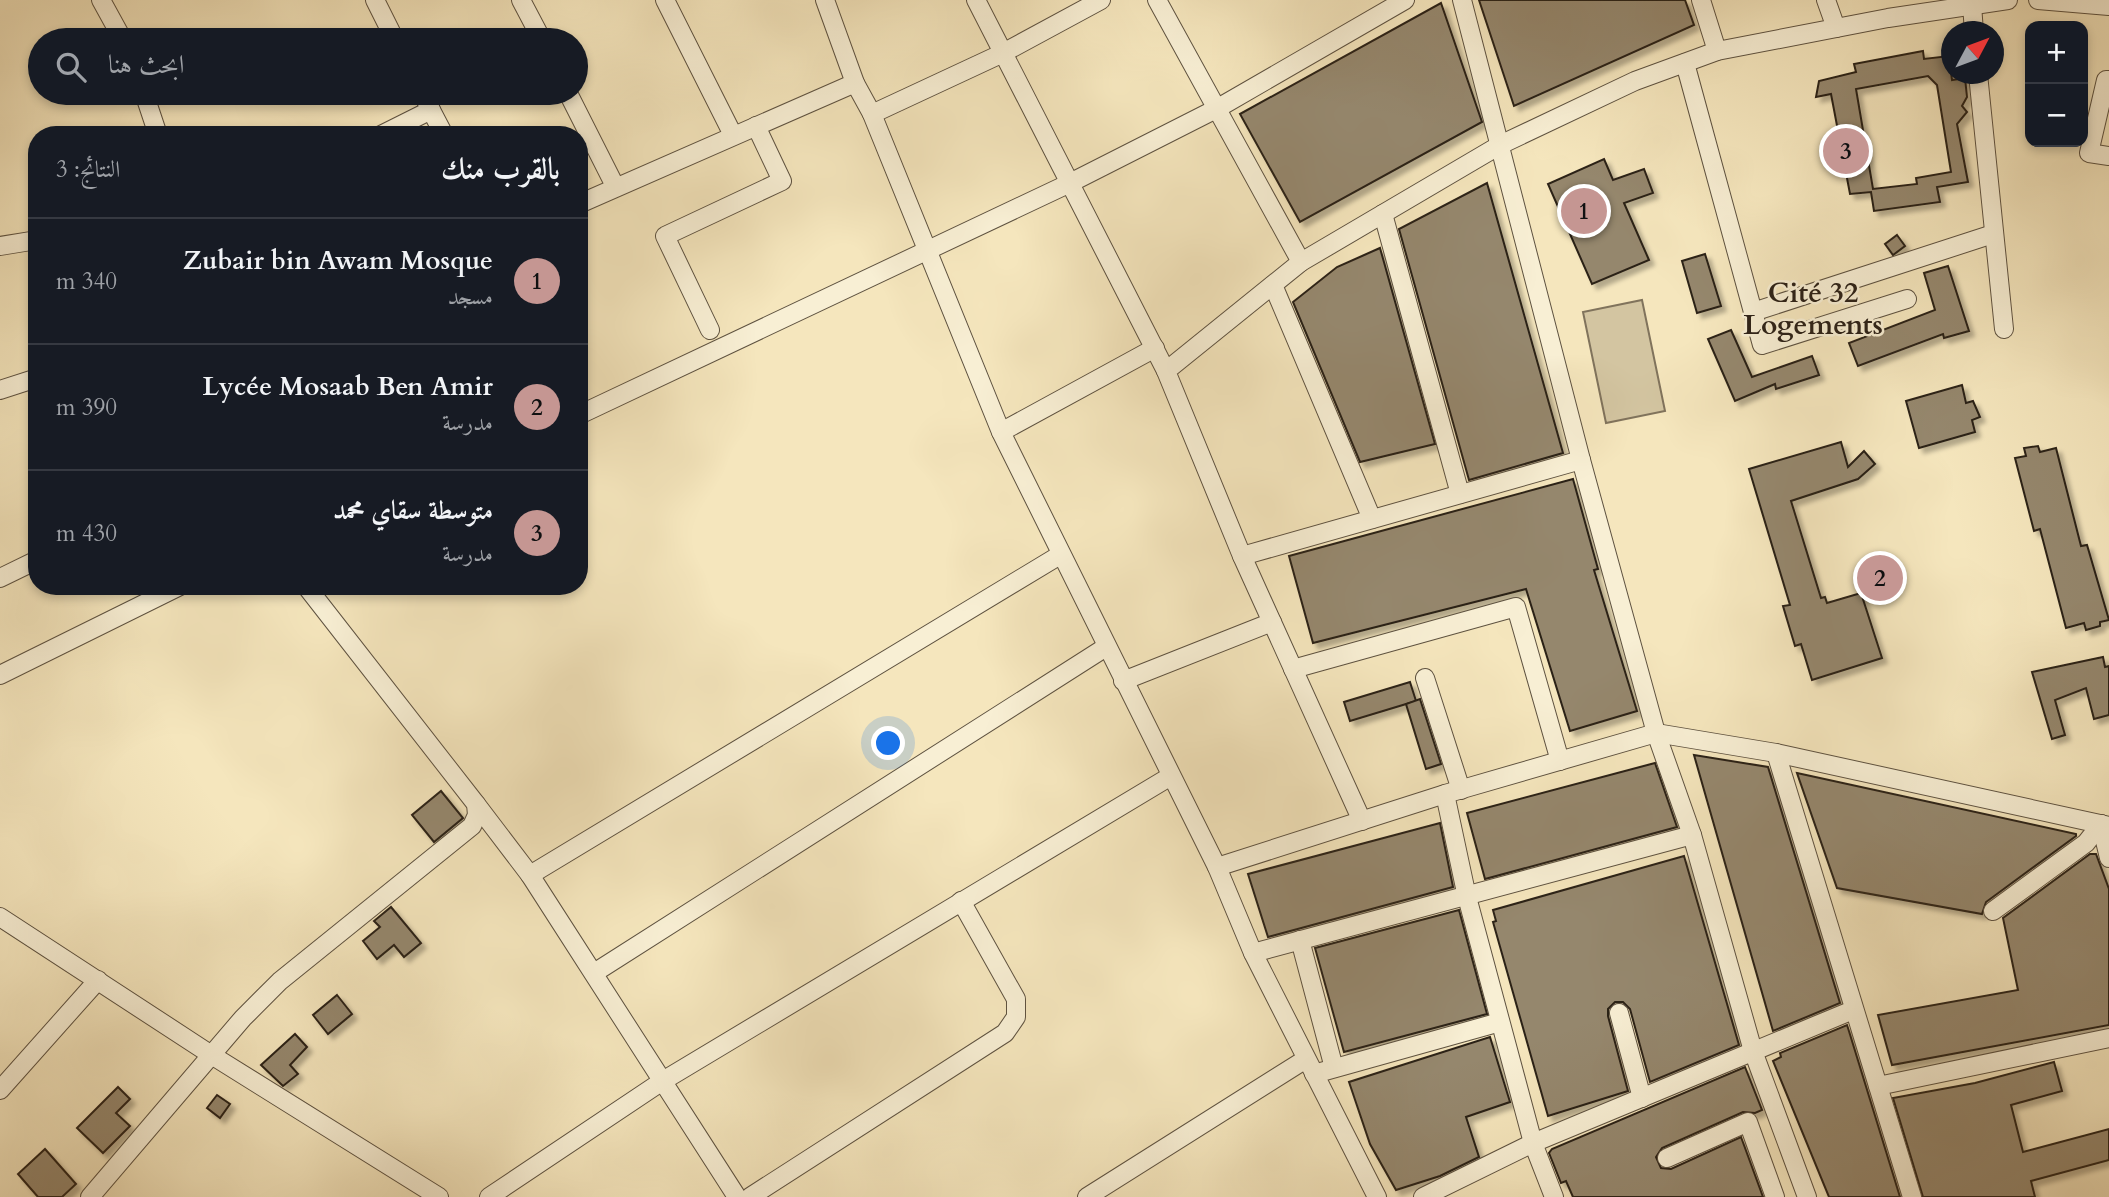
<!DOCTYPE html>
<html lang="ar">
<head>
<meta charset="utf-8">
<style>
	:root { --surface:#171b24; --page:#20242c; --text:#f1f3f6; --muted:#9ea1a6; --line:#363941; --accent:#c59692 }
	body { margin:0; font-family:Cardo,Amiri,serif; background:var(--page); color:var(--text); direction:rtl }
	.controls { position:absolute; right:21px; top:21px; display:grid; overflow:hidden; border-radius:14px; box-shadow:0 4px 10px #0003 }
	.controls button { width:63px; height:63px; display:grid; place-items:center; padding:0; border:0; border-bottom:2px solid var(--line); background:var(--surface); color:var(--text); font:35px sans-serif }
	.compass { position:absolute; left:1941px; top:21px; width:63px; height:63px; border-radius:50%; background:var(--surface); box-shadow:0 4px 10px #0003; rotate:49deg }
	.you { position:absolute; left:889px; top:744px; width:24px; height:24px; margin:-18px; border:5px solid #fff; border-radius:50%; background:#1a73e8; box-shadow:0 0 0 10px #1a73e833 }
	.badge { display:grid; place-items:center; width:46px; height:46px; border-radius:50%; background:var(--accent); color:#111; font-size:23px; font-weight:700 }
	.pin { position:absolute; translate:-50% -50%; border:4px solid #fff; box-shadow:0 2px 7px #0006 }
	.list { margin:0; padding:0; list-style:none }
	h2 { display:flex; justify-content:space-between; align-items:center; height:91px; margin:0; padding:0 28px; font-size:30px }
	h2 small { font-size:23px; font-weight:400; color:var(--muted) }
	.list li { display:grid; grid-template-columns:46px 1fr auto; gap:21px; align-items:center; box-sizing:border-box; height:126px; padding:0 28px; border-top:2px solid var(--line) }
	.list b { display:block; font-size:26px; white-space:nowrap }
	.list p { margin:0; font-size:23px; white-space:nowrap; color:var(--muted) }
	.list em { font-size:23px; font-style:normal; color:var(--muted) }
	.icon { flex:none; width:38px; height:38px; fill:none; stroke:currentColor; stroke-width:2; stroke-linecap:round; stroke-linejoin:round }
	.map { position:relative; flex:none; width:2109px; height:1197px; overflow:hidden; direction:ltr }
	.search { position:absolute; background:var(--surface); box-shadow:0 4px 10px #0003; left:28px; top:28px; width:560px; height:77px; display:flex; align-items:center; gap:18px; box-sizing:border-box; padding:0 24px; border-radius:38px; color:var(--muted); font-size:26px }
	.panel { position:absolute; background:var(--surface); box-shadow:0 4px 10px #0003; left:28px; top:126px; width:560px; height:469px; border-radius:28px; direction:rtl }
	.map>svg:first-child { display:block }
</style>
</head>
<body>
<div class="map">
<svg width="2109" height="1197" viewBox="0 0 2109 1197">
	<defs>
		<filter id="shadow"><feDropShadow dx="5" dy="5" stdDeviation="2" flood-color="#0004"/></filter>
	</defs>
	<rect width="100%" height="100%" fill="#f5e6bd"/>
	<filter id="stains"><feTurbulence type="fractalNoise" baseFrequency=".00286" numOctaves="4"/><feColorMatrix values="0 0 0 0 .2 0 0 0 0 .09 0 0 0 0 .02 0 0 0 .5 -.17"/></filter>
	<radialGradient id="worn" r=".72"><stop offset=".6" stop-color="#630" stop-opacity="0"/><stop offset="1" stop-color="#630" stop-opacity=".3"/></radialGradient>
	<!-- garden -->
	<polygon fill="#d3c5a1" stroke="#80735c" stroke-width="2" points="1642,300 1665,411 1606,423 1583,312"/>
	<!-- building -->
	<g fill="#95876d" stroke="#2c2117" stroke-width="2" fill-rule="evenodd" filter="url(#shadow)">
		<polygon points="1479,0 1685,0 1694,25 1514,106"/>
		<polygon points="1441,3 1482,122 1300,222 1240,114"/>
		<path d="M 1923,51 L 1924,59 L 1949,56 L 1952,80 L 1965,78 L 1967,97 L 1962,106 L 1967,112 L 1957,124 L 1968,182 L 1937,187 L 1940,202 L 1874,211 L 1871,192 L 1850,194 L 1831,94 L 1816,97 L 1819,81 L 1856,72 L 1854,64 ZM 1928,76 L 1937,85 L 1951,172 L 1916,178 L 1917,184 L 1873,189 L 1856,89 Z"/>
		<polygon points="1604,159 1613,180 1644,169 1653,193 1624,203 1649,260 1592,284 1548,184"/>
		<polygon points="1487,183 1563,453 1469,480 1399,229"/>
		<polygon points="1897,235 1905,246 1893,255 1885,244"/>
		<polygon points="1380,248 1435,444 1360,462 1293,302 1337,267"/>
		<polygon points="1705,254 1721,306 1697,313 1682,261"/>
		<polygon points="1948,266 1969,331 1944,338 1943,334 1858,366 1849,343 1935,310 1924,273"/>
		<polygon points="1731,330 1752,377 1812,356 1819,375 1776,389 1775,384 1735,401 1708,339"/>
		<polygon points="1962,385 1966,403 1973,401 1980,417 1972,420 1975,432 1919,448 1906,401"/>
		<polygon points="1841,442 1848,467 1864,451 1875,464 1858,479 1791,501 1821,598 1825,597 1827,603 1861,593 1882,658 1812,680 1801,644 1795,646 1783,606 1790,605 1749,469"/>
		<polygon points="2038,446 2040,452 2056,448 2081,546 2087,545 2109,620 2100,622 2100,626 2086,630 2084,623 2066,628 2040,529 2034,531 2015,458 2026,456 2024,448"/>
		<polygon points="1573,479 1598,569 1594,570 1637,711 1570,731 1526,589 1313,643 1289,556"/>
		<polygon points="2103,657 2105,667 2109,666 2109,715 2094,719 2086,688 2055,700 2065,735 2052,739 2032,672"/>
		<polygon points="1410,682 1416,701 1350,721 1344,702"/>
		<polygon points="1420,699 1441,764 1426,769 1406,704"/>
		<polygon points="1694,755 1768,767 1840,1003 1773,1031"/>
		<polygon points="1655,763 1677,827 1485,879 1467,813"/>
		<polygon points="1797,773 2076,834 2076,836 1986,902 1982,914 1837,888"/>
		<polygon points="441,791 463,818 434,842 412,815"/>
		<polygon points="1440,823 1453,887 1268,937 1248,874"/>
		<polygon points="2090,854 2096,854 2109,889 2109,1025 1892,1065 1878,1015 2018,990 2003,918"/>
		<polygon points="1684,856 1739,1045 1650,1082 1630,1009 1623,1002 1615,1002 1608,1009 1608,1016 1628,1091 1548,1116 1493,922 1496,921 1493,910"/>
		<polygon points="391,907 421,943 404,957 394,945 377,959 363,941 380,927 374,921"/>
		<polygon points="1459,910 1487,1014 1344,1052 1315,948"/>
		<polygon points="337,995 352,1014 328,1034 313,1015"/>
		<polygon points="1847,1025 1848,1028 1900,1197 1829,1197 1773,1061 1781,1057 1780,1053"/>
		<polygon points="295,1034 307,1047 290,1065 298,1074 283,1086 261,1065"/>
		<polygon points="1490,1037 1510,1102 1466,1117 1479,1157 1440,1176 1396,1190 1370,1144 1349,1082"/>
		<polygon points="2054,1062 2062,1091 2011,1105 2023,1152 2109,1129 2109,1160 2031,1181 2035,1197 1923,1197 1893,1098 1975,1083"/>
		<polygon points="1745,1067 1762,1110 1755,1113 1743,1112 1662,1148 1656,1157 1661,1168 1671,1169 1741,1137 1763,1197 1573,1197 1566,1181 1561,1183 1549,1153 1552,1149"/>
		<polygon points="118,1087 130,1099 116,1113 130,1126 103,1153 77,1128"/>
		<polygon points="217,1095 230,1104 220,1118 207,1108"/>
		<polygon points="45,1149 76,1184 62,1197 38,1197 18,1174"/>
	</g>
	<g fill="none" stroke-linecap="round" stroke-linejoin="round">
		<defs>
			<g id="minor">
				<polyline points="101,0 123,40"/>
				<polyline points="375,0 395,40"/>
				<polyline points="521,0 542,40"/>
				<polyline points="665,0 733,135"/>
				<polyline points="825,0 855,83 872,114 1001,432 1217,867 1253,953 1377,1197"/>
				<polyline points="976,0 1166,371"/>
				<polyline points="1157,0 1301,262"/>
				<polyline points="1462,0 1581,460 1656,733 1692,835 1753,1051 1807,1197"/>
				<polyline points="1701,0 1717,51"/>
				<polyline points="1826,0 1836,28"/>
				<polyline points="2038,0 2109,6"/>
				<polyline points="1972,5 1974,32"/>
				<polyline points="1685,63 1762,345 1907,299"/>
				<polyline points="1978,74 2004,329"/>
				<polyline points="2109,80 2106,80 2089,153 2109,156"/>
				<polyline points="144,93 158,135"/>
				<polyline points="422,93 444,135"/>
				<polyline points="568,93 615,186"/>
				<polyline points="872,114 1003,53 1101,0"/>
				<polyline points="381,135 431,110"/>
				<polyline points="579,204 855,83"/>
				<polyline points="1383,214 1460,494"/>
				<polyline points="0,246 37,240"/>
				<polyline points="1273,285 1372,519"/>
				<polyline points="1753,312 1993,234"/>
				<polyline points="710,330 665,236 782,181 756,126"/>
				<polyline points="0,390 37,378"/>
				<polyline points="579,415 1070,183 1218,108 1405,0"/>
				<polyline points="1001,432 1155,348"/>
				<polyline points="1242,556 1581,460"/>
				<polyline points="0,578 37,560"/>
				<polyline points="1293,669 1516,607 1560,761"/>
				<polyline points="0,675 180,586"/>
				<polyline points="1425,678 1461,790"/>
				<polyline points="1123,681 1272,622"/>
				<polyline points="1776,753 1912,1197"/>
				<polyline points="1445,794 1467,897 1533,1143 1554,1197"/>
				<polyline points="476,804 530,875 737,1197"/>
				<polyline points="1362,821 1242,556 1166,371 1301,262 1500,145 1635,81 1717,51 1888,18 2008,0"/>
				<polyline points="2101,824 2109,858"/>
				<polyline points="1217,867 1445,794 1656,733 1776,753 2109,826"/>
				<polyline points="530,875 1060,555"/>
				<polyline points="1993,911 2086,843 2101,824"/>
				<polyline points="0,917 213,1056 439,1197"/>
				<polyline points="1300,940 1334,1068"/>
				<polyline points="1253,953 1692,835"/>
				<polyline points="594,973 1106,647"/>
				<polyline points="1619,1013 1642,1098"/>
				<polyline points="1314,1074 1500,1022"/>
				<polyline points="1878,1086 2109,1038"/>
				<polyline points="0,1090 98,980"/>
				<polyline points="1667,1158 1748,1122 1775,1197"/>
				<polyline points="90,1197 243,1018 280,981 472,826 477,815 476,804 306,586"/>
				<polyline points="489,1197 661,1082 1171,776"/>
				<polyline points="750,1197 1005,1033 1016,1017 1016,999 961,901"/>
				<polyline points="1087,1197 1306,1059"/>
				<polyline points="1423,1197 1533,1143 1853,1010"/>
			</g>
		</defs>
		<!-- minor casing -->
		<use href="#minor" stroke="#5e5240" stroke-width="20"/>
		<!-- minor -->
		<use href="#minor" stroke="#f8efd4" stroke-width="18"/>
	</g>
	<g text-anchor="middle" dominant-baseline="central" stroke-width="5" stroke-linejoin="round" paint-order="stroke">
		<!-- quarter labels -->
		<g font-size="28" font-weight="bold" fill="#2c2117" stroke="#f8efd4">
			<text x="1813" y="293">Cité 32<tspan x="1813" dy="32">Logements</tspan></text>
		</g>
	</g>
	<rect width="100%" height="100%" filter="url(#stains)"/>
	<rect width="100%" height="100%" fill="url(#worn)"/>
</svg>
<div class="controls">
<button>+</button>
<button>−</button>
</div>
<svg class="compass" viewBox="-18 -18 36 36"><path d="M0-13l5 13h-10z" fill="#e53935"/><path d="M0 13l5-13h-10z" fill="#9ea1a6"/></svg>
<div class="you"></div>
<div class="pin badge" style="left:1584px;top:211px">1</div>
<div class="pin badge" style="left:1880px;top:578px">2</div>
<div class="pin badge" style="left:1846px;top:151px">3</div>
<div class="search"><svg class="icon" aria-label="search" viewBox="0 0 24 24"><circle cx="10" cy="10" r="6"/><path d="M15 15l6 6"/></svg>ابحث هنا</div>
<section class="panel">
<h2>بالقرب منك<small>النتائج: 3</small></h2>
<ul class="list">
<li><span class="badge">1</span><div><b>Zubair bin Awam Mosque</b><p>مسجد</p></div><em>340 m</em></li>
<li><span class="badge">2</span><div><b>Lycée Mosaab Ben Amir</b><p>مدرسة</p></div><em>390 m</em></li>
<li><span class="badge">3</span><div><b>متوسطة سقاي محمد</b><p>مدرسة</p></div><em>430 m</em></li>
</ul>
</section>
</div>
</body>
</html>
